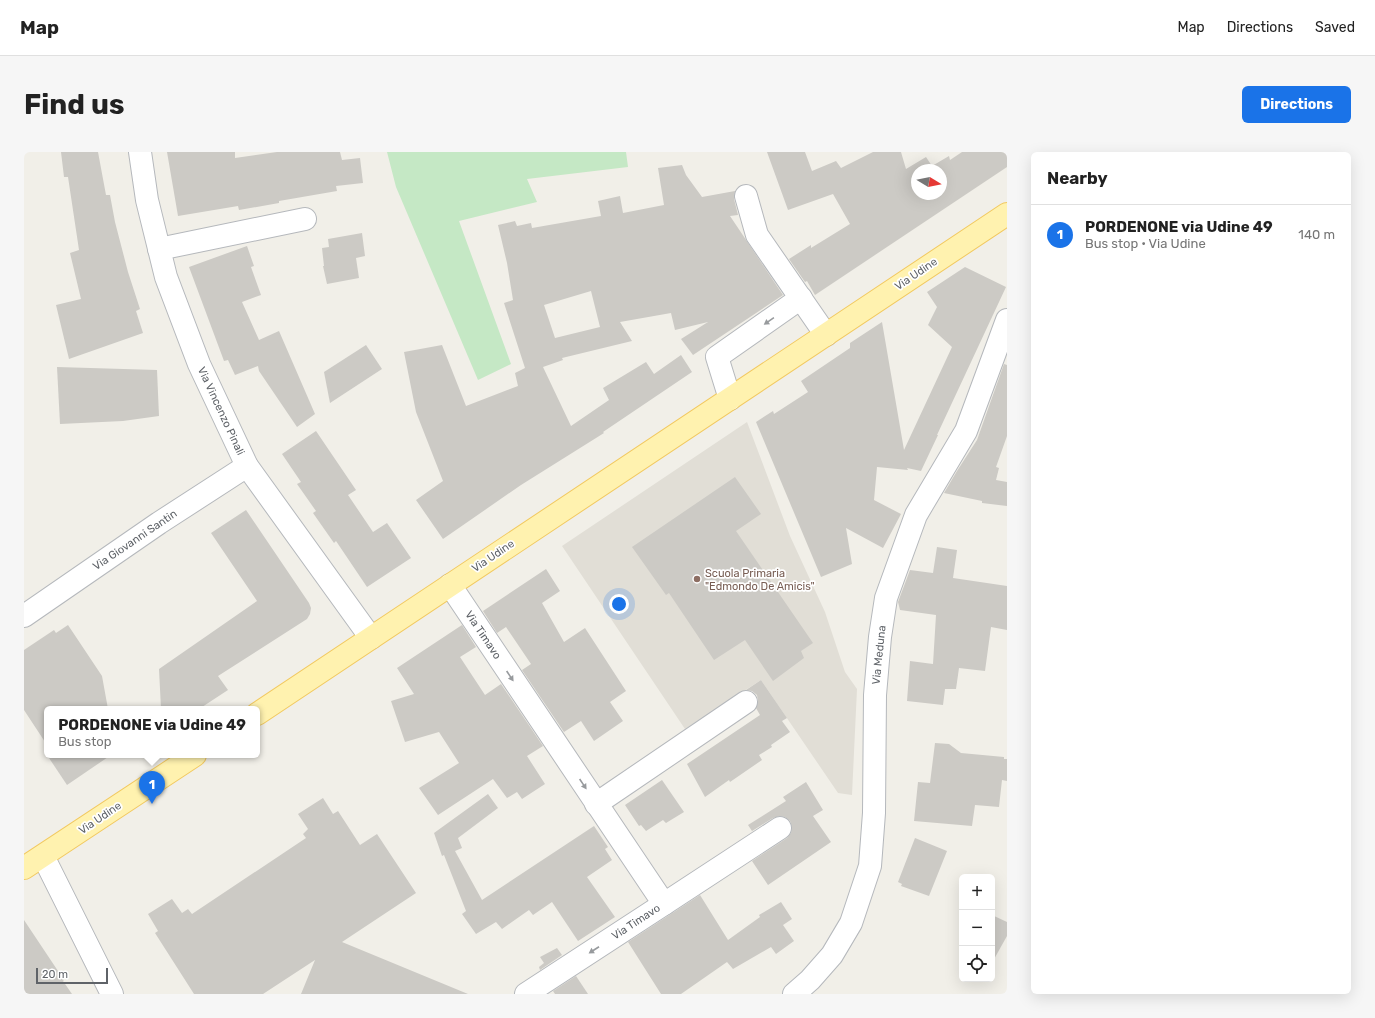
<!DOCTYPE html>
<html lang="en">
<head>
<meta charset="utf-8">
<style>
	:root { --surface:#fff; --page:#f6f6f6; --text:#222; --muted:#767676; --line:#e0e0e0; --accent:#1a73e8 }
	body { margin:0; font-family:Rubik,sans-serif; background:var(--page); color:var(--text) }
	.controls { position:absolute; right:12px; bottom:12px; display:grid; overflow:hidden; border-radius:6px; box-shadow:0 4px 16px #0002 }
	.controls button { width:36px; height:36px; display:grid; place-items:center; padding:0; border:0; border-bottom:1px solid var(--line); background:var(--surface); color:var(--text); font:20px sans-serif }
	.compass { position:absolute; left:887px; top:12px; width:36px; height:36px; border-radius:50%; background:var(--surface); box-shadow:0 4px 16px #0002; rotate:100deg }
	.scale { position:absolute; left:12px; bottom:10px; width:72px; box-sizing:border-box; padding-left:4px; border:2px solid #5f6368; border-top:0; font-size:11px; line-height:14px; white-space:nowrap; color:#5f6368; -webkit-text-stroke:3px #fff; paint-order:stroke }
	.you { position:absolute; left:595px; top:452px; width:14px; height:14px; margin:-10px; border:3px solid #fff; border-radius:50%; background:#1a73e8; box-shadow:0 0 0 6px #1a73e833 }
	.badge { display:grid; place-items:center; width:26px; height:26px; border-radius:50%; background:var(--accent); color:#fff; font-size:13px; font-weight:700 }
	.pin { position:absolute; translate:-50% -33px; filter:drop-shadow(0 1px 2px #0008) }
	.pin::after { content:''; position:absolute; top:21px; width:14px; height:12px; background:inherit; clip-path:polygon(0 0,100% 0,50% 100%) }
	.popup { position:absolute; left:20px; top:554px; width:216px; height:52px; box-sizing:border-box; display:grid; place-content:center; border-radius:6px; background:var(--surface); filter:drop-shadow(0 1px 3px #0005); font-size:13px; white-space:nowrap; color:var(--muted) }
	.popup b { font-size:15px; color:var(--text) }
	.popup::after { content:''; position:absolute; left:50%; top:100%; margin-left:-8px; border:8px solid transparent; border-top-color:var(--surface) }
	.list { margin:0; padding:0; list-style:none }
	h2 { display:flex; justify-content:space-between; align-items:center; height:52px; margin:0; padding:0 16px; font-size:17px }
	h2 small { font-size:13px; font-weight:400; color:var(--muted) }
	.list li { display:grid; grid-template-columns:26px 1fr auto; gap:12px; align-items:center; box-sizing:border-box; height:60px; padding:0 16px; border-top:1px solid var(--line) }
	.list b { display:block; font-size:15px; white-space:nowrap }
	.list p { margin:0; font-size:13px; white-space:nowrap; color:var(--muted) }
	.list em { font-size:13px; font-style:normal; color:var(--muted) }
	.icon { flex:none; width:22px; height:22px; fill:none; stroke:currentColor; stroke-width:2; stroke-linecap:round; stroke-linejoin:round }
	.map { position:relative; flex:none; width:983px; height:842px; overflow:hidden; border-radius:6px }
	header { display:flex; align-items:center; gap:24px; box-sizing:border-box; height:56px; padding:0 20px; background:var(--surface); border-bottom:1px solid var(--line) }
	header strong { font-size:19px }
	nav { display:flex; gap:22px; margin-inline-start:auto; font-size:14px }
	.intro { display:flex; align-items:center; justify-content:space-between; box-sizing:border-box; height:96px; padding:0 24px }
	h1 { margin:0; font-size:28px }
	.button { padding:10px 18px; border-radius:6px; background:var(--accent); color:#fff; font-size:14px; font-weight:700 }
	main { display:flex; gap:24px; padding:0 24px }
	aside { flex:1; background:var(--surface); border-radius:6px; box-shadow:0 4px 16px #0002 }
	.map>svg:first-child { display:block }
</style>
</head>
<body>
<header>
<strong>Map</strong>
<nav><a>Map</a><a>Directions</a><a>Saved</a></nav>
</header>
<div class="intro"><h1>Find us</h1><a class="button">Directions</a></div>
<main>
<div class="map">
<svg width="983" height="842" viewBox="0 0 983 842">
	<rect width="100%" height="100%" fill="#f1efe8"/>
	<!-- education -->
	<polygon fill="#e1ded6" points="723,270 766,384 801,460 821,520 833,537 828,643 814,641 737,528 661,577 538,394"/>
	<!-- green -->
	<polygon fill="#c5e8c5" points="363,0 602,0 604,15 503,27 513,50 435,69 487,212 454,228 372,35"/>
	<!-- building -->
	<g fill="#cccac5" fill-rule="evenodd">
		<polygon points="37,0 74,0 82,43 86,43 91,70 104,120 116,157 112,159 119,181 45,207 32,153 57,147 46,101 55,98 44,25 40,25"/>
		<polygon points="143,0 211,0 211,6 253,0 316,0 318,8 336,6 339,31 312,34 313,39 255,49 255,51 215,58 214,54 154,64"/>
		<path d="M 743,0 L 781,0 L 788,19 L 812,9 L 817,16 L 849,0 L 877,0 L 882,17 L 902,5 L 908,14 L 925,4 L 926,8 L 938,0 L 983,0 L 983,15 L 791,143 L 783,129 L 781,130 L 765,107 L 787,93 L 787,96 L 826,72 L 809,42 L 764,58 ZM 893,18 L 917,18 L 917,42 L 893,42 Z"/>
		<path d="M 658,13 L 662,23 L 678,45 L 711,39 L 710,47 L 714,63 L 706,64 L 759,143 L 669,203 L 657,187 L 684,170 L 651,178 L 647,161 L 596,170 L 608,189 L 538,206 L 539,208 L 519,215 L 547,274 L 585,248 L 579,236 L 622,210 L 630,222 L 657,203 L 668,220 L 579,280 L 580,281 L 497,333 L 419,387 L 392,348 L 419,329 L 392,260 L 380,200 L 418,193 L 442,254 L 494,234 L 491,221 L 501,216 L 480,151 L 489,148 L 483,111 L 474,73 L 491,69 L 493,74 L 507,71 L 508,76 L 577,64 L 574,49 L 596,44 L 599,61 L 640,53 L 634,16 ZM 567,139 L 576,175 L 531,186 L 520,153 Z"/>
		<polygon points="338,81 341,104 332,106 335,126 303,132 299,114 300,114 298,96 305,95 304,87"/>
		<polygon points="223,94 230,114 227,115 237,143 218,150 235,188 255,179 291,262 273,275 235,219 234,214 211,223 204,208 200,209 165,115"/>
		<polygon points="941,115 982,135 913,283 914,283 897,319 883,316 884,318 853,315 850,348 877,362 859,396 822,376 828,412 797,425 732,270 749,259 750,262 784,240 777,229 826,196 826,191 858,170 880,298 928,195 904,173 913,155 903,140"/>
		<polygon points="342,193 358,217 306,251 300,220"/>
		<polygon points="980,212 983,213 983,284 972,315 975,316 972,328 983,330 983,354 958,351 958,349 920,341 933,319 953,288"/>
		<polygon points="33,215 133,218 135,264 99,269 36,272"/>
		<polygon points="292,279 332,338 324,343 349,380 363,371 387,406 343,435 312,389 310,391 289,361 292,359 273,332 277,330 258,302"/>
		<polygon points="711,325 737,362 712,379 789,491 777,499 780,506 749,529 721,488 690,508 645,441 642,443 608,395"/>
		<polygon points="222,358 285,451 287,456 286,462 283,467 194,524 204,538 175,557 137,557 135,517 233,449 187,381"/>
		<polygon points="913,395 933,398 929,426 983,434 983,478 967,475 961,519 935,516 932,537 921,537 919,553 883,549 886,509 909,512 912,463 876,458 874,450 886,418 909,421"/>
		<polygon points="522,417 536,439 518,451 540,490 561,476 602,539 586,550 599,569 570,589 557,569 540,580 498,518 507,512 482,475 473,481 459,459"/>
		<polygon points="44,473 78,524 84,557 23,557 23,593 0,558 0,498 30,478 32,481"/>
		<polygon points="438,473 452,495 436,505 461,543 477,532 519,594 503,604 521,632 498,647 493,640 483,646 469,627 414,663 395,636 435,611 415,580 381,590 367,549 390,542 373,516"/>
		<polygon points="737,528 763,566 758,569 766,580 747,593 748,595 735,603 738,608 706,630 705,628 681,645 663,612 736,563 732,556 734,549 733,543 728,539 722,538"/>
		<polygon points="911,591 925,592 937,601 980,605 980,607 983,607 983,629 978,628 975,655 951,653 948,674 890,669 894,630 906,631"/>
		<polygon points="23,603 87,603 43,633"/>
		<polygon points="638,628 660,660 642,671 639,668 622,679 617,673 615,674 601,653"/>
		<polygon points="782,630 799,658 789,664 807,690 744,733 728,709 763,686 767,681 768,675 766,669 761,665 756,664 749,666 728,679 724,673 762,649 759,645"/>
		<polygon points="464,642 474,656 434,686 438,696 431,699 458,748 570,674 584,695 581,697 588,708 563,725 591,765 554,789 528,750 509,763 505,758 478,777 472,770 452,782 438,762 442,759 420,703 418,704 410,681"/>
		<polygon points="299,646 309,662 314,659 336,693 353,682 392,741 318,790 444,842 277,842 291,808 239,842 170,842 131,781 134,779 124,762 148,747 158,761 164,757 168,762 282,686 279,682 284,677 274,662"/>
		<polygon points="891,686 923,699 905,744 877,734 878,732 874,730"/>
		<polygon points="676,743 704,788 736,765 735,763 757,750 768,767 759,773 770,789 752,802 747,795 709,817 703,810 657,842 637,842 604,790"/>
		<polygon points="968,763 983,770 983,784 969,809 968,808"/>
		<polygon points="0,768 40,828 39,829 48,842 0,842"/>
		<polygon points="533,796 538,803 516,818 515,815 520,811 516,805"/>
		<polygon points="552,824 564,842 531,842 529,839"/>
	</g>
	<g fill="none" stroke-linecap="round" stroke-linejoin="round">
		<defs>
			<g id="minor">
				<polyline points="116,0 123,48 142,125 175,212 223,314 347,486"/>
				<polyline points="722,44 733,83 802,183"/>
				<polyline points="135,97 281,67"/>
				<polyline points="706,247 693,205 777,146"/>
				<polyline points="426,433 640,752 502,842"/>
				<polyline points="0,464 135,371 223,314"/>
				<polyline points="572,652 722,550"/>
				<polyline points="19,704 88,842"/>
				<polyline points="640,752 756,676"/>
				<polyline points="770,842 786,828 808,803 827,771 846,714 850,661 851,543 856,485 862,446 892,363 942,279 983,168"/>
			</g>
			<g id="major">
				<polyline points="233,562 983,62"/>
				<polyline points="0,716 171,603"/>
			</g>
		</defs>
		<!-- minor casing -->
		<use href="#minor" stroke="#b5b8bc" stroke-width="24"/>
		<!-- major casing -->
		<use href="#major" stroke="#f2c960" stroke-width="24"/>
		<!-- minor -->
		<use href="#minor" stroke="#fff" stroke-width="22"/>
		<!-- major -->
		<use href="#major" stroke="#fff2af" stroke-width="22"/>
	</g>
	<!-- one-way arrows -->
	<defs><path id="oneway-solid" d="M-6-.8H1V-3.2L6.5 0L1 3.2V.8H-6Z"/></defs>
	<g fill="#979a9d">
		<use href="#oneway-solid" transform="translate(745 169) rotate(145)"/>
		<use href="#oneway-solid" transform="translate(486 524) rotate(56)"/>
		<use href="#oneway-solid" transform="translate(559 632) rotate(56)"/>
		<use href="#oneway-solid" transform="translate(570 798) rotate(147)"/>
	</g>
	<!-- markers -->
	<circle fill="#8d6e63" stroke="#fff" stroke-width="1.5" cx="673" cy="427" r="4"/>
	<g text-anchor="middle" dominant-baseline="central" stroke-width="3.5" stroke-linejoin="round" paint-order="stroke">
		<!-- street labels -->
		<g font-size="11" fill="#5f6368" stroke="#fff">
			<text transform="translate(892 122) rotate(-34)">Via Udine</text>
			<text transform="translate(197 259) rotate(65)">Via Vincenzo Pinali</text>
			<text transform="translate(111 388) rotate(-34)">Via Giovanni Santin</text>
			<text transform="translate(469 404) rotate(-34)">Via Udine</text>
			<text transform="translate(459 483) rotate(56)">Via Timavo</text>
			<text transform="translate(855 503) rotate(-84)">Via Meduna</text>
			<text transform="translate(76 666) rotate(-34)">Via Udine</text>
			<text transform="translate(612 770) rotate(-33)">Via Timavo</text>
		</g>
		<!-- education labels -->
		<g font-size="11" fill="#785e54" stroke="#fff" text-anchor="start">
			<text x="681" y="421">Scuola Primaria<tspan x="681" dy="13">"Edmondo De Amicis"</tspan></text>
		</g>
	</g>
</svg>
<div class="controls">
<button>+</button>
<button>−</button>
<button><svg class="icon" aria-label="locate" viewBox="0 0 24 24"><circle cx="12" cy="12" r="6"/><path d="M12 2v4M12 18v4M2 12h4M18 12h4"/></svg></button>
</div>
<svg class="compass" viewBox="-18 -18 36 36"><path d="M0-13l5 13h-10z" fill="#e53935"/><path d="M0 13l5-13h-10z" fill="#767676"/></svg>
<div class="scale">20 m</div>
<div class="you"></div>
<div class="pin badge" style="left:128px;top:652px">1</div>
<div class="popup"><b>PORDENONE via Udine 49</b>Bus stop</div>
</div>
<aside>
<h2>Nearby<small></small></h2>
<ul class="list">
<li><span class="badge">1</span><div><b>PORDENONE via Udine 49</b><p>Bus stop · Via Udine</p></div><em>140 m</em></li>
</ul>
</aside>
</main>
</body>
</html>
